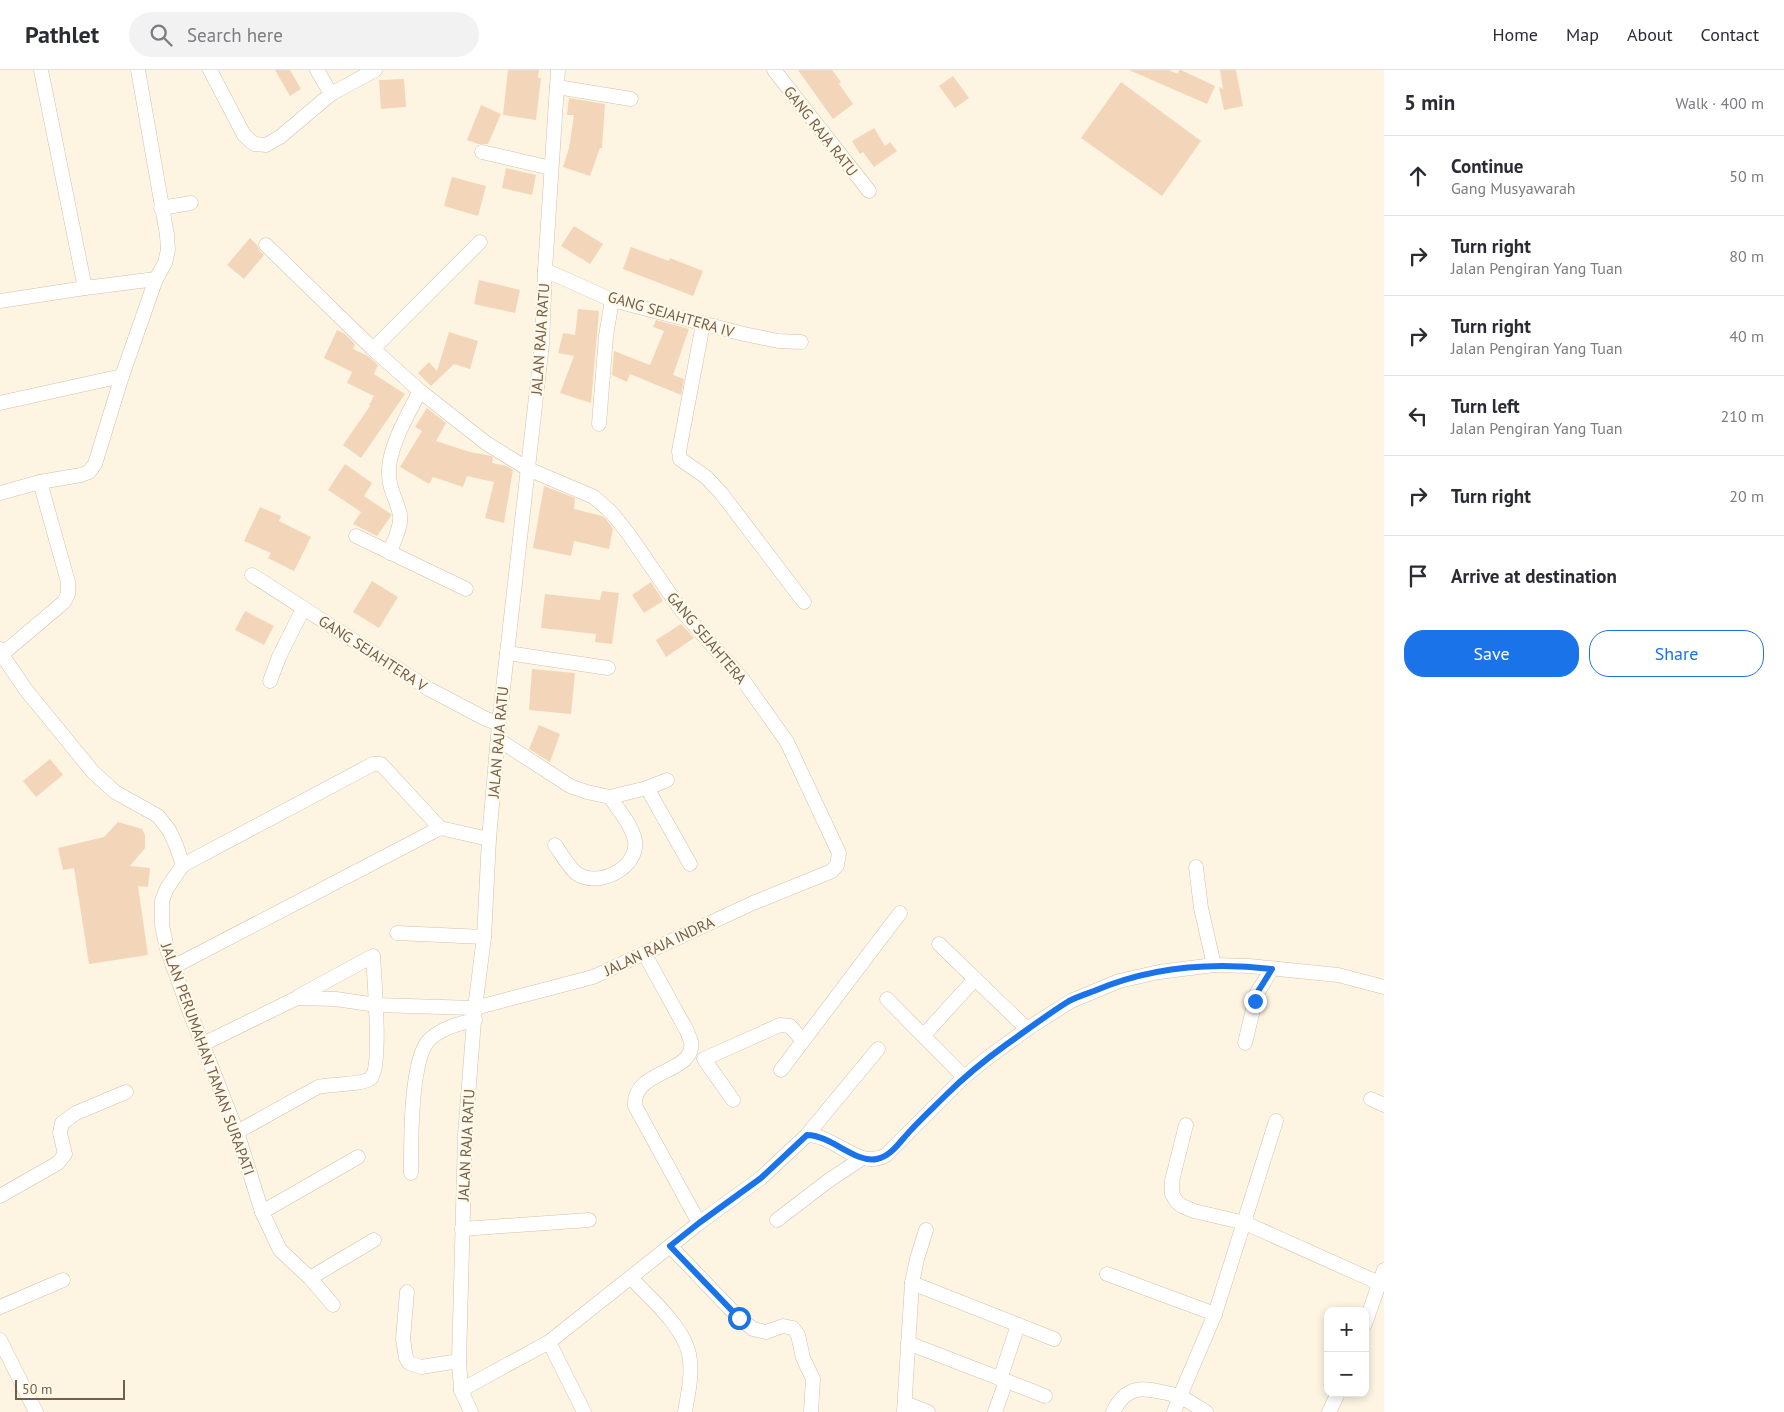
<!DOCTYPE html>
<html lang="en">
<head>
<meta charset="utf-8">
<style>
	:root { --surface:#fff; --page:#f2f2f3; --text:#2b2b33; --muted:#7c7c81; --line:#e1e1e2; --accent:#1a73e8 }
	body { margin:0; font-family:"PT Sans",sans-serif; background:var(--page); color:var(--text) }
	.controls { position:absolute; right:15px; bottom:15px; display:grid; overflow:hidden; border-radius:10px; box-shadow:0 2px 8px #0003 }
	.controls button { width:45px; height:45px; display:grid; place-items:center; padding:0; border:0; border-bottom:1px solid var(--line); background:var(--surface); color:var(--text); font:25px sans-serif }
	.scale { position:absolute; left:15px; bottom:12px; width:110px; box-sizing:border-box; padding-left:5px; border:2px solid #765d48; border-top:0; font-size:14px; line-height:18px; white-space:nowrap; color:#765d48; -webkit-text-stroke:4px #fff9e9; paint-order:stroke }
	.stop { position:absolute; width:15px; height:15px; margin:-11px; border:4px solid #1a73e8; border-radius:50%; background:#fff }
	.stop.end { background:#1a73e8; border-color:#fff; box-shadow:0 1px 5px #0008 }
	.list { margin:0; padding:0; list-style:none }
	h2 { display:flex; justify-content:space-between; align-items:center; height:65px; margin:0; padding:0 20px; font-size:21px }
	h2 small { font-size:16px; font-weight:400; color:var(--muted) }
	.list li { display:grid; grid-template-columns:32px 1fr auto; gap:15px; align-items:center; box-sizing:border-box; height:80px; padding:0 20px; border-top:1px solid var(--line) }
	.list b { display:block; font-size:19px; white-space:nowrap }
	.list p { margin:0; font-size:16px; white-space:nowrap; color:var(--muted) }
	.list em { font-size:16px; font-style:normal; color:var(--muted) }
	.actions { display:flex; gap:10px; padding:15px 20px }
	.actions a { flex:1; padding:11px 0; border:1px solid var(--accent); border-radius:20px; text-align:center; font-size:18px; color:var(--accent) }
	.actions .main { background:var(--accent); color:#fff }
	.icon { flex:none; width:28px; height:28px; fill:none; stroke:currentColor; stroke-width:2; stroke-linecap:round; stroke-linejoin:round }
	.map { position:relative; flex:none; width:1384px; height:1342px; overflow:hidden }
	header { display:flex; align-items:center; gap:30px; box-sizing:border-box; height:70px; padding:0 25px; background:var(--surface); border-bottom:1px solid var(--line) }
	header strong { font-size:24px }
	nav { display:flex; gap:28px; margin-inline-start:auto; font-size:18px }
	.search { width:350px; height:45px; background:var(--page); display:flex; align-items:center; gap:12px; box-sizing:border-box; padding:0 18px; border-radius:28px; color:var(--muted); font-size:19px }
	main { display:flex }
	aside { flex:1; background:var(--surface) }
	.map>svg:first-child { display:block }
</style>
</head>
<body>
<header>
<strong>Pathlet</strong>
<div class="search"><svg class="icon" aria-label="search" viewBox="0 0 24 24"><circle cx="10" cy="10" r="6"/><path d="M15 15l6 6"/></svg>Search here</div>
<nav><a>Home</a><a>Map</a><a>About</a><a>Contact</a></nav>
</header>
<main>
<div class="map">
<svg width="1384" height="1342" viewBox="0 0 1384 1342">
	<rect width="100%" height="100%" fill="#fdf5e2"/>
	<!-- building -->
	<g fill="#f3d6b9">
		<polygon points="275,0 290,0 301,19 290,26"/>
		<polygon points="508,0 539,0 538,8 541,8 536,50 503,45"/>
		<polygon points="798,0 832,0 841,12 839,14 853,34 833,49"/>
		<polygon points="1129,0 1169,0 1178,4 1179,0 1181,0 1215,16 1207,34"/>
		<polygon points="1220,0 1236,0 1243,36 1224,40 1219,17 1223,19"/>
		<polygon points="953,6 969,28 955,38 939,16"/>
		<polygon points="404,9 406,37 381,39 379,10"/>
		<polygon points="1121,12 1201,71 1162,126 1081,68"/>
		<polygon points="569,28 605,34 602,78 600,78 590,106 563,97 569,78 574,45 567,45"/>
		<polygon points="481,35 501,44 488,74 478,74 467,70"/>
		<polygon points="874,58 885,76 890,72 897,81 874,97 863,82 860,84 852,71"/>
		<polygon points="506,98 536,105 532,125 502,118"/>
		<polygon points="452,107 486,116 478,146 444,136"/>
		<polygon points="574,156 603,174 590,194 561,176"/>
		<polygon points="250,168 257,175 260,181 264,185 244,209 227,195"/>
		<polygon points="631,177 669,191 670,188 703,201 693,226 623,199"/>
		<polygon points="479,210 520,220 515,243 474,234"/>
		<polygon points="578,239 599,241 591,333 560,323 574,286 558,283 563,263 575,265"/>
		<polygon points="656,250 689,259 673,305 684,309 681,325 630,304 627,312 612,305 614,281 650,295 664,261 653,257"/>
		<polygon points="337,260 345,264 355,274 353,279 368,286 378,295 374,304 405,324 361,388 343,375 370,336 369,335 374,326 347,313 352,302 324,288"/>
		<polygon points="449,262 478,271 470,299 454,294 431,316 418,303 429,292 437,301"/>
		<polygon points="427,338 446,353 436,371 470,382 491,386 493,387 492,393 507,396 513,400 504,453 485,448 494,412 467,406 463,417 433,407 429,414 400,397 422,361 415,357"/>
		<polygon points="345,394 372,413 364,426 391,444 391,446 377,466 353,454 361,442 328,420"/>
		<polygon points="544,416 575,428 574,439 602,446 606,449 613,459 609,479 574,471 571,486 533,478"/>
		<polygon points="260,437 281,446 279,451 311,467 294,501 268,488 271,483 244,471"/>
		<polygon points="372,511 398,527 379,558 353,542"/>
		<polygon points="651,512 663,531 644,543 632,525"/>
		<polygon points="602,521 619,523 612,574 595,572 596,564 541,558 545,524 600,530"/>
		<polygon points="245,541 274,556 264,575 235,560"/>
		<polygon points="681,554 694,568 666,587 656,570"/>
		<polygon points="532,599 575,603 571,644 529,640"/>
		<polygon points="539,655 560,664 550,692 529,679"/>
		<polygon points="50,689 63,705 36,727 23,711"/>
		<polygon points="118,752 142,759 145,765 145,778 130,796 150,798 148,817 138,816 148,885 89,894 74,798 63,800 58,778 104,767"/>
	</g>
	<g fill="none" stroke-linecap="round" stroke-linejoin="round">
		<defs>
			<g id="minor">
				<polyline points="41,0 85,218"/>
				<polyline points="210,0 244,65 254,74 266,75 280,67 331,24 375,0"/>
				<polyline points="317,0 331,24"/>
				<polyline points="774,0 869,121"/>
				<polyline points="557,17 631,29"/>
				<polyline points="482,82 551,98"/>
				<polyline points="161,138 191,133"/>
				<polyline points="545,200 612,230 744,264 778,271 801,272"/>
				<polyline points="0,231 85,218 156,209"/>
				<polyline points="703,254 679,381 680,389 706,407 721,423 804,532"/>
				<polyline points="373,279 480,172"/>
				<polyline points="0,333 122,306"/>
				<polyline points="599,354 606,266 612,230"/>
				<polyline points="0,423 40,412 81,405 89,402 95,394 122,306 156,209 165,193 168,180 167,165 138,0"/>
				<polyline points="356,466 466,519"/>
				<path d="M 390,483 C 393,472 402,456 400,445 C 397,429 388,419 389,400 C 389,377 409,342 420,321"/>
				<polyline points="252,505 429,619 484,648 499,654"/>
				<polyline points="0,579 2,585 26,620 93,702 115,722 158,746 169,760 176,775 183,795 167,818 162,831 162,855 167,879 189,940 237,1062 262,1142 280,1180 310,1208 333,1235"/>
				<polyline points="507,583 608,598"/>
				<polyline points="0,586 64,532 68,524 68,512 40,412"/>
				<polyline points="270,611 279,587 303,539"/>
				<polyline points="499,670 570,716 587,722 610,727 647,718 667,710"/>
				<polyline points="647,718 690,794"/>
				<path d="M 555,775 C 561,783 568,796 576,803 C 597,819 639,798 635,771 C 632,755 619,741 610,727"/>
				<polyline points="183,795 373,694 381,694 440,758 489,769"/>
				<polyline points="1196,797 1201,838 1214,895"/>
				<polyline points="397,863 484,867"/>
				<polyline points="939,874 1027,959"/>
				<path d="M 644,883 L 687,961 C 688,964 690,968 691,972 C 696,1004 632,999 635,1036 L 699,1153"/>
				<polyline points="173,897 440,758"/>
				<polyline points="887,929 964,1007"/>
				<polyline points="923,966 975,909"/>
				<polyline points="1245,973 1257,923 1272,899"/>
				<polyline points="203,974 297,928 336,929 376,935 475,938 593,907 753,833 832,801 837,795 839,783 787,672 743,610 681,540 630,466 612,443 594,427 528,399 486,373 420,321 373,279 266,175"/>
				<polyline points="781,1000 900,843"/>
				<polyline points="1371,1029 1384,1035"/>
				<polyline points="733,1030 704,989 780,955 790,956 803,971"/>
				<polyline points="1186,1055 1172,1111 1172,1124 1177,1132 1182,1136 1194,1141 1245,1153 1379,1213"/>
				<path d="M 237,1062 L 318,1017 C 329,1014 364,1015 371,1008 C 382,997 374,905 373,886 L 299,926"/>
				<polyline points="807,1065 878,979"/>
				<path d="M 411,1103 C 411,1074 410,990 429,970 C 440,959 460,953 475,950"/>
				<polyline points="0,1126 58,1093 65,1084 60,1063 62,1053 76,1043 126,1022"/>
				<polyline points="262,1142 358,1087"/>
				<polyline points="777,1150 828,1111 861,1089"/>
				<polyline points="462,1159 589,1150"/>
				<polyline points="670,1176 739,1248 753,1259 766,1262 783,1256 793,1258 798,1265 803,1288 813,1309 811,1342"/>
				<polyline points="1107,1204 1215,1244"/>
				<polyline points="310,1208 374,1170"/>
				<path d="M 631,1208 C 650,1228 683,1256 689,1284 C 693,1303 688,1324 685,1342"/>
				<polyline points="912,1213 1054,1269"/>
				<polyline points="407,1222 403,1269 406,1288 409,1293 421,1297 459,1291"/>
				<polyline points="0,1237 63,1210"/>
				<polyline points="1365,1254 1384,1200"/>
				<polyline points="0,1270 36,1342"/>
				<polyline points="549,1272 584,1342"/>
				<polyline points="908,1273 1045,1326"/>
				<polyline points="1000,1309 1018,1255"/>
				<path d="M 461,1320 L 549,1272 L 699,1153 L 761,1108 L 807,1065 C 835,1065 859,1101 886,1085 L 964,1007 L 986,989 L 1027,959 L 1071,931 L 1119,911 L 1159,902 L 1214,895 L 1249,896 L 1338,905 L 1384,917"/>
				<polyline points="905,1333 928,1342"/>
				<polyline points="471,1342 461,1320 459,1291 465,1065 475,938 484,867 489,769 499,654 542,274 545,200 558,0"/>
				<polyline points="904,1342 912,1213 917,1189 926,1160"/>
				<polyline points="995,1342 1006,1311"/>
				<path d="M 1113,1342 C 1129,1309 1150,1320 1180,1326 L 1215,1244 L 1276,1051"/>
				<polyline points="1174,1342 1180,1326 1206,1342"/>
				<polyline points="1329,1342 1338,1323"/>
			</g>
		</defs>
		<!-- minor casing -->
		<use href="#minor" stroke="#d1c0ac" stroke-width="15"/>
		<!-- minor -->
		<use href="#minor" stroke="#fff" stroke-width="14"/>
	</g>
	<g fill="none" stroke-linecap="round" stroke-linejoin="round">
		<!-- route -->
		<path stroke="#1a73e8" stroke-width="6" d="M 739,1248 L 670,1176 L 699,1153 L 761,1108 L 807,1065 C 831,1065 856,1094 877,1089 C 892,1086 901,1070 911,1060 C 922,1048 934,1037 946,1025 C 965,1006 985,990 1007,974 C 1027,960 1048,944 1069,931 C 1077,927 1086,924 1094,921 C 1150,897 1212,892 1272,899 L 1257,923 L 1255,931"/>
	</g>
	<g text-anchor="middle" dominant-baseline="central" stroke-width="4.5" stroke-linejoin="round" paint-order="stroke">
		<!-- street labels -->
		<g font-size="15" fill="#765d48" stroke="#fff9e9">
			<text transform="translate(821 61) rotate(52)">GANG RAJA RATU</text>
			<text transform="translate(671 244) rotate(16)">GANG SEJAHTERA IV</text>
			<text transform="translate(540 269) rotate(-86)">JALAN RAJA RATU</text>
			<text transform="translate(707 568) rotate(50)">GANG SEJAHTERA</text>
			<text transform="translate(373 583) rotate(33)">GANG SEJAHTERA V</text>
			<text transform="translate(498 672) rotate(-85)">JALAN RAJA RATU</text>
			<text transform="translate(659 876) rotate(-25)">JALAN RAJA INDRA</text>
			<text transform="translate(208 989) rotate(70)">JALAN PERUMAHAN TAMAN SURAPATI</text>
			<text transform="translate(466 1075) rotate(-87)">JALAN RAJA RATU</text>
		</g>
	</g>
</svg>
<div class="controls">
<button>+</button>
<button>−</button>
</div>
<div class="scale">50 m</div>
<div class="stop" style="left:739px;top:1248px"></div>
<div class="stop end" style="left:1255px;top:931px"></div>
</div>
<aside>
<h2>5 min<small>Walk · 400 m</small></h2>
<ul class="list">
<li><svg class="icon" aria-label="ahead" viewBox="0 0 24 24"><path d="M12 20V5M6 11l6-6 6 6"/></svg><div><b>Continue</b><p>Gang Musyawarah</p></div><em>50 m</em></li>
<li><svg class="icon" aria-label="right" viewBox="0 0 24 24"><path d="M7 20v-9h11M14 6l5 5-5 5"/></svg><div><b>Turn right</b><p>Jalan Pengiran Yang Tuan</p></div><em>80 m</em></li>
<li><svg class="icon" aria-label="right" viewBox="0 0 24 24"><path d="M7 20v-9h11M14 6l5 5-5 5"/></svg><div><b>Turn right</b><p>Jalan Pengiran Yang Tuan</p></div><em>40 m</em></li>
<li><svg class="icon" aria-label="left" viewBox="0 0 24 24"><path d="M17 20v-9H6M10 6l-5 5 5 5"/></svg><div><b>Turn left</b><p>Jalan Pengiran Yang Tuan</p></div><em>210 m</em></li>
<li><svg class="icon" aria-label="right" viewBox="0 0 24 24"><path d="M7 20v-9h11M14 6l5 5-5 5"/></svg><div><b>Turn right</b></div><em>20 m</em></li>
<li><svg class="icon" aria-label="arrive" viewBox="0 0 24 24"><path d="M6 21V4h12l-3 4 3 4H6"/></svg><div><b>Arrive at destination</b></div></li>
</ul>
<div class="actions"><a class="main">Save</a><a>Share</a></div>
</aside>
</main>
</body>
</html>
